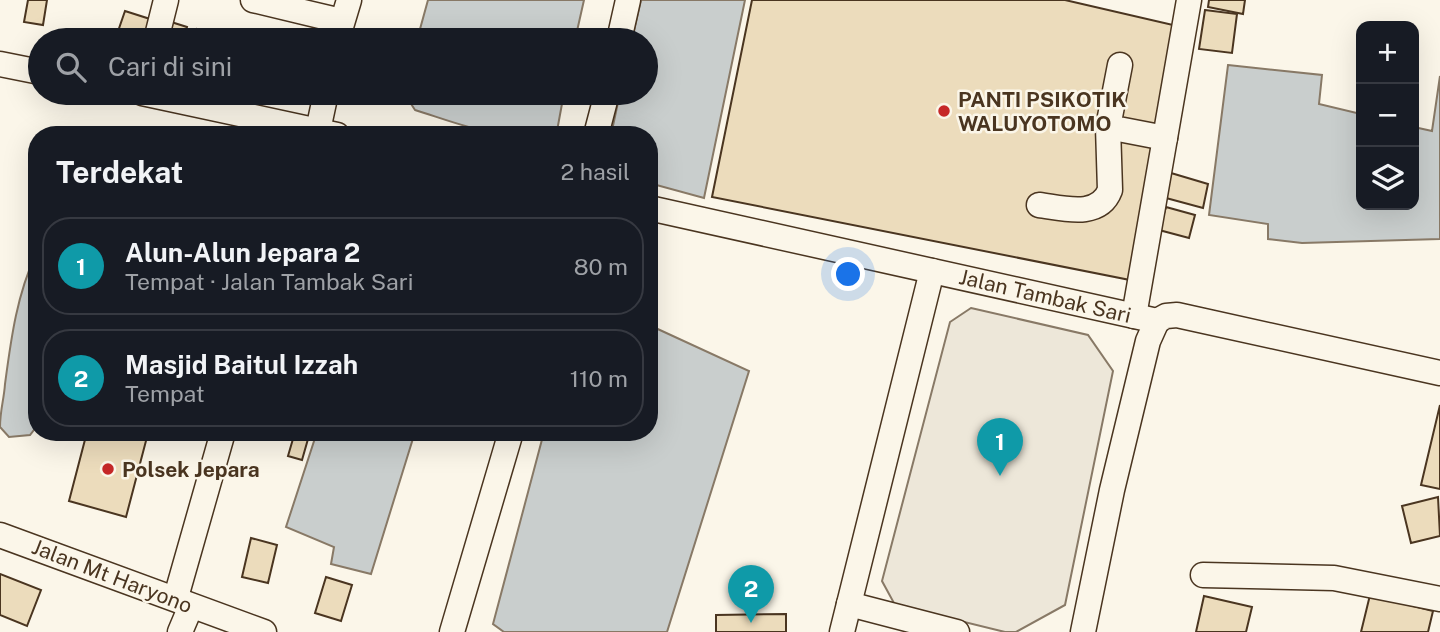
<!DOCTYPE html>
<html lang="id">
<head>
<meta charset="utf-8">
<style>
	:root { --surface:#171b24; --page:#20242c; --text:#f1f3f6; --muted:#9ea1a6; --line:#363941; --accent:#0b8043 }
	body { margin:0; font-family:"Public Sans",sans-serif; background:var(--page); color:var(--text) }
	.controls { position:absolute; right:21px; top:21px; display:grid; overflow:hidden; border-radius:14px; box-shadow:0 7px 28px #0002 }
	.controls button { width:63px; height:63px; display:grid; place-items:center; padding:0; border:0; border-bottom:2px solid var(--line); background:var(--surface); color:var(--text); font:35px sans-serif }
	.you { position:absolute; left:849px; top:275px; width:24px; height:24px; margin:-18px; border:5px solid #fff; border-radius:50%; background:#1a73e8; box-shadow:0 0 0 10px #1a73e833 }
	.badge { display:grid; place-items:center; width:46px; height:46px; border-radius:50%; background:var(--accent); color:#fff; font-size:23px; font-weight:700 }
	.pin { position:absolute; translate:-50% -58px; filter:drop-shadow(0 2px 4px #0008) }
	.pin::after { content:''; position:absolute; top:37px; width:24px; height:21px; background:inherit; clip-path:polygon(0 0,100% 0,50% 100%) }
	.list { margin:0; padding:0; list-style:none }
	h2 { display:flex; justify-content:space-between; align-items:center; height:91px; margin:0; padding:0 28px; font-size:30px }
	h2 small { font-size:23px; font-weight:400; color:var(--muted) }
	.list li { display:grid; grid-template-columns:46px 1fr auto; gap:21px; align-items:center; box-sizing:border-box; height:98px; margin:0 14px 14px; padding:0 14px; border:2px solid var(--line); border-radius:28px }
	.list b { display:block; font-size:26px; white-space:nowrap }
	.list p { margin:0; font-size:23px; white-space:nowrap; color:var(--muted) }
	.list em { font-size:23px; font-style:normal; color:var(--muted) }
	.icon { flex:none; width:38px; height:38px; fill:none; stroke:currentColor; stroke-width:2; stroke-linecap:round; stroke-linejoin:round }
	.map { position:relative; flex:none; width:1440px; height:632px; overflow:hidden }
	.search { position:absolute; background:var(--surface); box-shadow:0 7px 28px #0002; left:28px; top:28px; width:630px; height:77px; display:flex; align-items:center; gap:18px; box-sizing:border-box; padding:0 24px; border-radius:38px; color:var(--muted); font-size:26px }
	.panel { position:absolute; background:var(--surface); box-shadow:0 7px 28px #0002; left:28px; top:126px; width:630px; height:315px; border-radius:28px }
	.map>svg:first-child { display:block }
</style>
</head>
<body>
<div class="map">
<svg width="1440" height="632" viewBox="0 0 1440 632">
	<rect width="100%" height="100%" fill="#fbf6e9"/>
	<!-- parking -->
	<polygon fill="#ede7d9" stroke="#887966" stroke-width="2" points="971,308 1088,335 1113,371 1065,605 1016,632 1005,632 895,605 882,581 950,322"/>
	<!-- water -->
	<g fill="#c9cecd" stroke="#887966" stroke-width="2">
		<polygon points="428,0 584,0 575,40 417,40"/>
		<polygon points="641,0 745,0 704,198 649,183 649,135 611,135 620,93 646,93 646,40 632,40"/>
		<polygon points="1228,65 1322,75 1319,104 1361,114 1361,205 1414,205 1414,127 1432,131 1440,76 1440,239 1302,243 1268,239 1268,224 1209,215"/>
		<path d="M 404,93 L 564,93 L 557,131 C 510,146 460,124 415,110 Z"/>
		<path d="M 37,252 L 37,426 L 30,435 L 9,437 L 0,427 C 0,411 4,399 5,384 C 11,339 17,293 37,252 Z"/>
		<polygon points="649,325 749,371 667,632 504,632 493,624 544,432 649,432"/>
		<polygon points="317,432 415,432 371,574 331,564 334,547 286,527"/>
	</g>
	<!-- building -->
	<g fill="#ecdcbc" stroke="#4a3520" stroke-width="2">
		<polygon points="28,0 47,0 43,25 24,22"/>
		<polygon points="752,0 1065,0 1173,25 1130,280 712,197"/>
		<polygon points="1209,0 1245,0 1243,14 1208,7"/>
		<polygon points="1205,10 1237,14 1232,53 1199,49"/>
		<polygon points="125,11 150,19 143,40 115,40"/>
		<polygon points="168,21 187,27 184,40 162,40"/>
		<polygon points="197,29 220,33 218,40 195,40"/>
		<polygon points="1171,173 1208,184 1203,208 1166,198"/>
		<polygon points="1166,207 1195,215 1189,238 1159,230"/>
		<polygon points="1440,405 1440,489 1421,485"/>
		<polygon points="87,432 129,432 147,437 126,517 69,501"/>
		<polygon points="295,432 310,432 302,460 288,456"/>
		<polygon points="1438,497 1440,536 1411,543 1402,506"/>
		<polygon points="251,538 277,545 268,583 242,577"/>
		<polygon points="0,574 41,590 27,626 0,615"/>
		<polygon points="326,577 352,585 341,621 315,613"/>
		<polygon points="1370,595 1433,611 1428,632 1361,632"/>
		<polygon points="1204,596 1252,607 1246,632 1196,632"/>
		<polygon points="786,614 786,632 716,632 716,615"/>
	</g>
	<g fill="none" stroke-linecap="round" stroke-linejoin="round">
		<defs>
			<g id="minor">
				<polyline points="253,0 341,21"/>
				<polyline points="156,40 166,0"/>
				<polyline points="337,40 349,0"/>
				<polyline points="619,40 628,0"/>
				<polyline points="0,64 40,72"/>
				<polyline points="1120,65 1108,127 1165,138"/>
				<polyline points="142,93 337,135"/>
				<polyline points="317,135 326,93"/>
				<polyline points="596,135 607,93"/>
				<path d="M 1039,205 C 1063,208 1099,219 1110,190 L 1108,127"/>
				<polyline points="649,208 1157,321 1166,316 1177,315 1440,373"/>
				<polyline points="932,271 849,604 957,632"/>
				<polyline points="1134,316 1189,0"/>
				<polyline points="0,535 264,632"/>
				<polyline points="1203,575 1334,578 1440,599"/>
				<polyline points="176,597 223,432"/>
				<polyline points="180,632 191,606"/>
				<polyline points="452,632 511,432"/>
				<polyline points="842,632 849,604"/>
				<polyline points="1083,632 1112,490 1148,341 1157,321"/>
			</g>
		</defs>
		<!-- minor casing -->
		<use href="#minor" stroke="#4a3520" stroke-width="27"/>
		<!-- minor -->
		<use href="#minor" stroke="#fbf6e9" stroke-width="24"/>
	</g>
	<!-- markers -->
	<g fill="#c62828" stroke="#fbf6e9" stroke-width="2.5">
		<circle cx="944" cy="111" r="7"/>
		<circle cx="108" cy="469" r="7"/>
	</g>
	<g text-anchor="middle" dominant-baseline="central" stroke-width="5" stroke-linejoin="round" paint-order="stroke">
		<!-- poi labels -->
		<g font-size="21" font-weight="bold" fill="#4a3520" stroke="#fbf6e9" text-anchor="start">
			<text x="958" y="99">PANTI PSIKOTIK<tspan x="958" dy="24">WALUYOTOMO</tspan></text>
			<text x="122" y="469">Polsek Jepara</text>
		</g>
		<!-- street labels -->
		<g font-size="21" fill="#4a3520" stroke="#fbf6e9">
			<text transform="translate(1045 296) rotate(13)">Jalan Tambak Sari</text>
			<text transform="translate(112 576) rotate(21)">Jalan Mt Haryono</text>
		</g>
	</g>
</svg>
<div class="controls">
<button>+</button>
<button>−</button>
<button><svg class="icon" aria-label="layers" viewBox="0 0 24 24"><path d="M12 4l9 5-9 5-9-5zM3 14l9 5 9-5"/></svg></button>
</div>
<div class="you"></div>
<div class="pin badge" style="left:1000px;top:476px;background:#0f9aa8">1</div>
<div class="pin badge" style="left:751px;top:623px;background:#0f9aa8">2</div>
<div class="search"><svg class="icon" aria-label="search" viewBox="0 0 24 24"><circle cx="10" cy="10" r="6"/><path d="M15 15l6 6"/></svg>Cari di sini</div>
<section class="panel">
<h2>Terdekat<small>2 hasil</small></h2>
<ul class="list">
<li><span class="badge" style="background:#0f9aa8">1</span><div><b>Alun-Alun Jepara 2</b><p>Tempat · Jalan Tambak Sari</p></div><em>80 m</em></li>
<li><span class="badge" style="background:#0f9aa8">2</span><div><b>Masjid Baitul Izzah</b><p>Tempat</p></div><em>110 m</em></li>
</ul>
</section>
</div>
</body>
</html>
